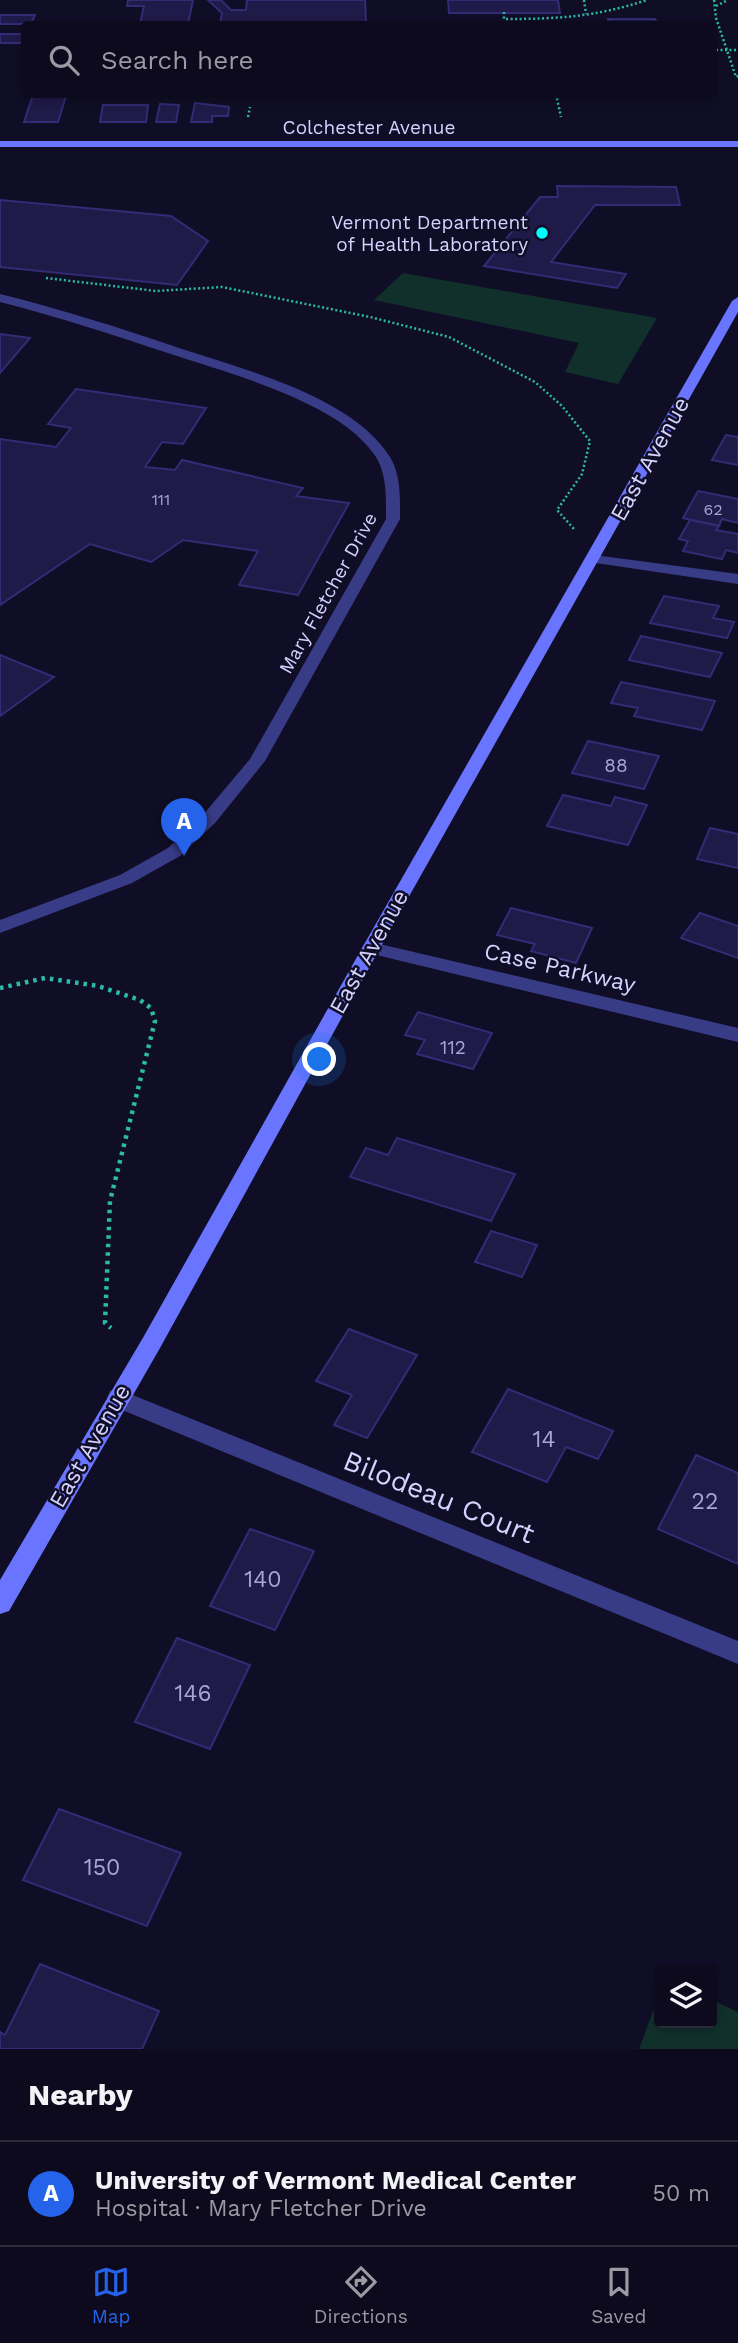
<!DOCTYPE html>
<html lang="en">
<head>
<meta charset="utf-8">
<style>
	:root { --surface:#0c0a1c; --page:#1a1829; --text:#f1f3f6; --muted:#9a9aa3; --line:#2c2b3b; --accent:#2563eb }
	body { margin:0; font-family:"Work Sans",sans-serif; background:var(--page); color:var(--text) }
	.controls { position:absolute; right:21px; bottom:21px; display:grid; overflow:hidden; border-radius:7px; box-shadow:0 4px 10px #0003 }
	.controls button { width:63px; height:63px; display:grid; place-items:center; padding:0; border:0; border-bottom:2px solid var(--line); background:var(--surface); color:var(--text); font:35px sans-serif }
	.you { position:absolute; left:320px; top:1060px; width:24px; height:24px; margin:-18px; border:5px solid #fff; border-radius:50%; background:#1a73e8; box-shadow:0 0 0 10px #1a73e833 }
	.badge { display:grid; place-items:center; width:46px; height:46px; border-radius:50%; background:var(--accent); color:#fff; font-size:23px; font-weight:700 }
	.pin { position:absolute; translate:-50% -58px; filter:drop-shadow(0 2px 4px #0008) }
	.pin::after { content:''; position:absolute; top:37px; width:24px; height:21px; background:inherit; clip-path:polygon(0 0,100% 0,50% 100%) }
	.list { margin:0; padding:0; list-style:none }
	h2 { display:flex; justify-content:space-between; align-items:center; height:91px; margin:0; padding:0 28px; font-size:30px }
	h2 small { font-size:23px; font-weight:400; color:var(--muted) }
	.list li { display:grid; grid-template-columns:46px 1fr auto; gap:21px; align-items:center; box-sizing:border-box; height:105px; padding:0 28px; border-top:2px solid var(--line) }
	.list b { display:block; font-size:26px; white-space:nowrap }
	.list p { margin:0; font-size:23px; white-space:nowrap; color:var(--muted) }
	.list em { font-size:23px; font-style:normal; color:var(--muted) }
	.icon { flex:none; width:38px; height:38px; fill:none; stroke:currentColor; stroke-width:2; stroke-linecap:round; stroke-linejoin:round }
	.map { position:relative; flex:none; width:738px; height:2049px; overflow:hidden }
	.search { position:absolute; background:var(--surface); box-shadow:0 4px 10px #0003; left:21px; right:21px; top:21px; height:77px; display:flex; align-items:center; gap:18px; box-sizing:border-box; padding:0 24px; border-radius:7px; color:var(--muted); font-size:26px }
	.sheet { height:196px; background:var(--surface) }
	nav { display:flex; justify-content:space-around; align-items:center; box-sizing:border-box; height:98px; border-top:2px solid var(--line); background:var(--surface); font-size:19px; color:var(--muted) }
	nav a { display:grid; justify-items:center; gap:4px }
	nav .on { color:var(--accent) }
	.map>svg:first-child { display:block }
</style>
</head>
<body>
<div class="map">
<svg width="738" height="2049" viewBox="0 0 738 2049">
	<rect width="100%" height="100%" fill="#100e26"/>
	<!-- green -->
	<g fill="#11302c">
		<polygon points="403,273 657,318 618,384 565,372 579,343 374,300"/>
		<polygon points="659,1995 659,2023 712,2023 712,2000 738,2012 738,2049 639,2049"/>
	</g>
	<!-- building -->
	<g fill="#1f1a48" stroke="#332b75" stroke-width="2">
		<polygon points="128,0 193,0 188,24 140,24 144,6 127,6"/>
		<polygon points="208,0 221,0 231,10 246,10 247,0 365,0 366,24 220,24 222,13"/>
		<polygon points="448,0 558,0 560,13 449,13"/>
		<polygon points="0,15 35,15 31,24 0,24"/>
		<polygon points="608,19 655,19 657,24 609,24"/>
		<rect x="0" y="34" width="24" height="9"/>
		<polygon points="33,95 66,96 58,122 24,122"/>
		<polygon points="195,103 229,107 228,116 212,116 212,122 191,122"/>
		<polygon points="160,104 179,105 176,122 156,122"/>
		<polygon points="103,105 148,105 146,122 100,122"/>
		<polygon points="557,186 676,187 680,205 595,205 551,262 626,274 617,288 484,266 540,197 558,197"/>
		<polygon points="0,200 171,216 208,241 177,285 0,267"/>
		<polygon points="0,334 30,338 0,373"/>
		<polygon points="76,389 206,408 183,444 162,442 145,467 175,470 182,460 303,488 296,496 349,503 298,595 239,585 258,551 183,540 151,562 90,544 0,605 0,439 56,447 71,428 48,424"/>
		<polygon points="726,435 738,437 738,465 712,460"/>
		<polygon points="698,491 738,499 738,523 722,519 719,526 683,518"/>
		<polygon points="690,520 719,526 716,530 738,534 738,553 726,550 722,559 683,551 688,541 679,539"/>
		<polygon points="664,596 719,606 713,618 734,622 727,638 650,623"/>
		<polygon points="641,636 722,653 710,677 629,660"/>
		<polygon points="0,655 54,677 0,716"/>
		<polygon points="621,682 715,701 702,730 634,716 638,708 611,703"/>
		<polygon points="588,741 659,756 644,789 572,773"/>
		<polygon points="563,795 611,806 615,797 647,805 628,845 547,826"/>
		<polygon points="710,828 738,834 738,868 697,859"/>
		<polygon points="511,908 592,928 576,963 531,951 535,944 497,935"/>
		<polygon points="700,913 738,926 738,958 681,938"/>
		<polygon points="418,1012 492,1033 473,1069 417,1054 425,1040 405,1035"/>
		<polygon points="397,1138 515,1174 491,1221 350,1177 366,1148 388,1155"/>
		<polygon points="491,1231 537,1245 522,1277 475,1262"/>
		<polygon points="349,1329 417,1355 367,1438 334,1425 352,1395 316,1381"/>
		<polygon points="508,1389 613,1431 598,1459 566,1447 547,1482 472,1452"/>
		<polygon points="696,1455 738,1473 738,1564 658,1529"/>
		<polygon points="250,1529 314,1551 275,1630 210,1606"/>
		<polygon points="177,1638 250,1665 210,1749 135,1722"/>
		<polygon points="59,1809 181,1853 147,1926 23,1880"/>
		<polygon points="40,1964 159,2011 142,2049 0,2049 0,2032 5,2035"/>
	</g>
	<g fill="none" stroke-linecap="round" stroke-linejoin="round">
		<!-- path-far1 -->
		<g stroke="#2bbba5" stroke-width="2.5" stroke-dasharray="2 2.5" stroke-linecap="butt">
			<polyline points="584,0 586,14"/>
			<polyline points="714,0 716,18 736,77 738,76"/>
			<polyline points="716,6 728,0"/>
			<path d="M 504,12 L 504,19 C 558,19 595,17 647,0"/>
			<polyline points="716,50 738,50"/>
			<polyline points="556,94 561,117"/>
			<polyline points="248,117 250,107"/>
			<polyline points="46,278 156,291 222,287 370,317 449,337 535,382 562,406 590,441 582,474 557,510 574,529"/>
		</g>
		<!-- path -->
		<polyline stroke="#2bbba5" stroke-width="4.5" stroke-dasharray="3.5 5" stroke-linecap="butt" points="0,988 45,978 98,986 140,1000 151,1008 155,1021 110,1201 105,1323 111,1328"/>
		<!-- minor -->
		<g fill="#383c87" fill-rule="evenodd">
			<path d="M 0,294 C 61,309 120,328 179,348 C 243,369 353,397 390,457 C 401,475 400,498 400,519 L 265,761 L 215,823 L 180,856 L 132,883 L 0,933 L 0,920 L 120,875 L 168,848 L 203,815 L 250,759 L 386,519 C 386,498 387,475 376,457 C 342,403 231,374 174,355 C 116,336 59,317 0,302 Z"/>
			<polygon points="594,555 738,574 738,584 589,562 587,559 589,556"/>
			<polygon points="371,942 738,1028 738,1042 364,952 362,948 364,944"/>
			<polygon points="118,1389 738,1641 738,1664 110,1405 107,1398 110,1391"/>
		</g>
		<!-- secondary -->
		<g fill="#6a75ff" fill-rule="evenodd">
			<rect x="0" y="141" width="738" height="6"/>
			<polygon points="738,297 738,312 380,948 160,1348 9,1611 0,1614 0,1580 144,1336 362,948 732,301"/>
		</g>
	</g>
	<!-- markers -->
	<circle fill="#00fdfe" stroke="#100e26" stroke-width="2.5" cx="542" cy="233" r="7"/>
	<g text-anchor="middle" dominant-baseline="central" stroke-width="5" stroke-linejoin="round" paint-order="stroke">
		<!-- far-number labels -->
		<g font-size="16" fill="#a7a5d1">
			<text x="161" y="499">111</text>
			<text x="713" y="509">62</text>
		</g>
		<!-- far-street labels -->
		<g font-size="19" fill="#d4d3ff" stroke="#100e26">
			<text x="369" y="127">Colchester Avenue</text>
			<text transform="translate(328 593) rotate(-61)">Mary Fletcher Drive</text>
		</g>
		<!-- far-poi labels -->
		<g font-size="19" fill="#d4d3ff" stroke="#100e26" text-anchor="end">
			<text x="528" y="222">Vermont Department<tspan x="528" dy="22">of Health Laboratory</tspan></text>
		</g>
		<!-- number labels -->
		<g font-size="19" fill="#a7a5d1">
			<text x="616" y="765">88</text>
			<text x="453" y="1047">112</text>
		</g>
		<!-- street labels -->
		<g font-size="23" fill="#d4d3ff" stroke="#100e26">
			<text transform="translate(650 459) rotate(-61)">East Avenue</text>
			<text transform="translate(369 952) rotate(-61)">East Avenue</text>
			<text transform="translate(560 968) rotate(13)">Case Parkway</text>
			<text transform="translate(90 1446) rotate(-60)">East Avenue</text>
		</g>
		<!-- near-number labels -->
		<g font-size="23" fill="#a7a5d1">
			<text x="544" y="1439">14</text>
			<text x="705" y="1501">22</text>
			<text x="263" y="1579">140</text>
			<text x="193" y="1693">146</text>
			<text x="102" y="1867">150</text>
		</g>
		<!-- near-street labels -->
		<g font-size="28" fill="#d4d3ff" stroke="#100e26">
			<text transform="translate(439 1497) rotate(22)">Bilodeau Court</text>
		</g>
	</g>
</svg>
<div class="controls">
<button><svg class="icon" aria-label="layers" viewBox="0 0 24 24"><path d="M12 4l9 5-9 5-9-5zM3 14l9 5 9-5"/></svg></button>
</div>
<div class="you"></div>
<div class="pin badge" style="left:184px;top:856px">A</div>
<div class="search"><svg class="icon" aria-label="search" viewBox="0 0 24 24"><circle cx="10" cy="10" r="6"/><path d="M15 15l6 6"/></svg>Search here</div>
</div>
<section class="sheet">
<h2>Nearby<small></small></h2>
<ul class="list">
<li><span class="badge">A</span><div><b>University of Vermont Medical Center</b><p>Hospital · Mary Fletcher Drive</p></div><em>50 m</em></li>
</ul>
</section>
<nav>
<a class="on"><svg class="icon" aria-label="map" viewBox="0 0 24 24"><path d="M3 6l6-2 6 2 6-2v14l-6 2-6-2-6 2zM9 4v14M15 6v14"/></svg>Map</a>
<a><svg class="icon" aria-label="directions" viewBox="0 0 24 24"><path d="M12 3l9 9-9 9-9-9zM9 14v-3h6M13 9l2 2-2 2"/></svg>Directions</a>
<a><svg class="icon" aria-label="saved" viewBox="0 0 24 24"><path d="M7 4h10v16l-5-4-5 4z"/></svg>Saved</a>
</nav>
</body>
</html>
